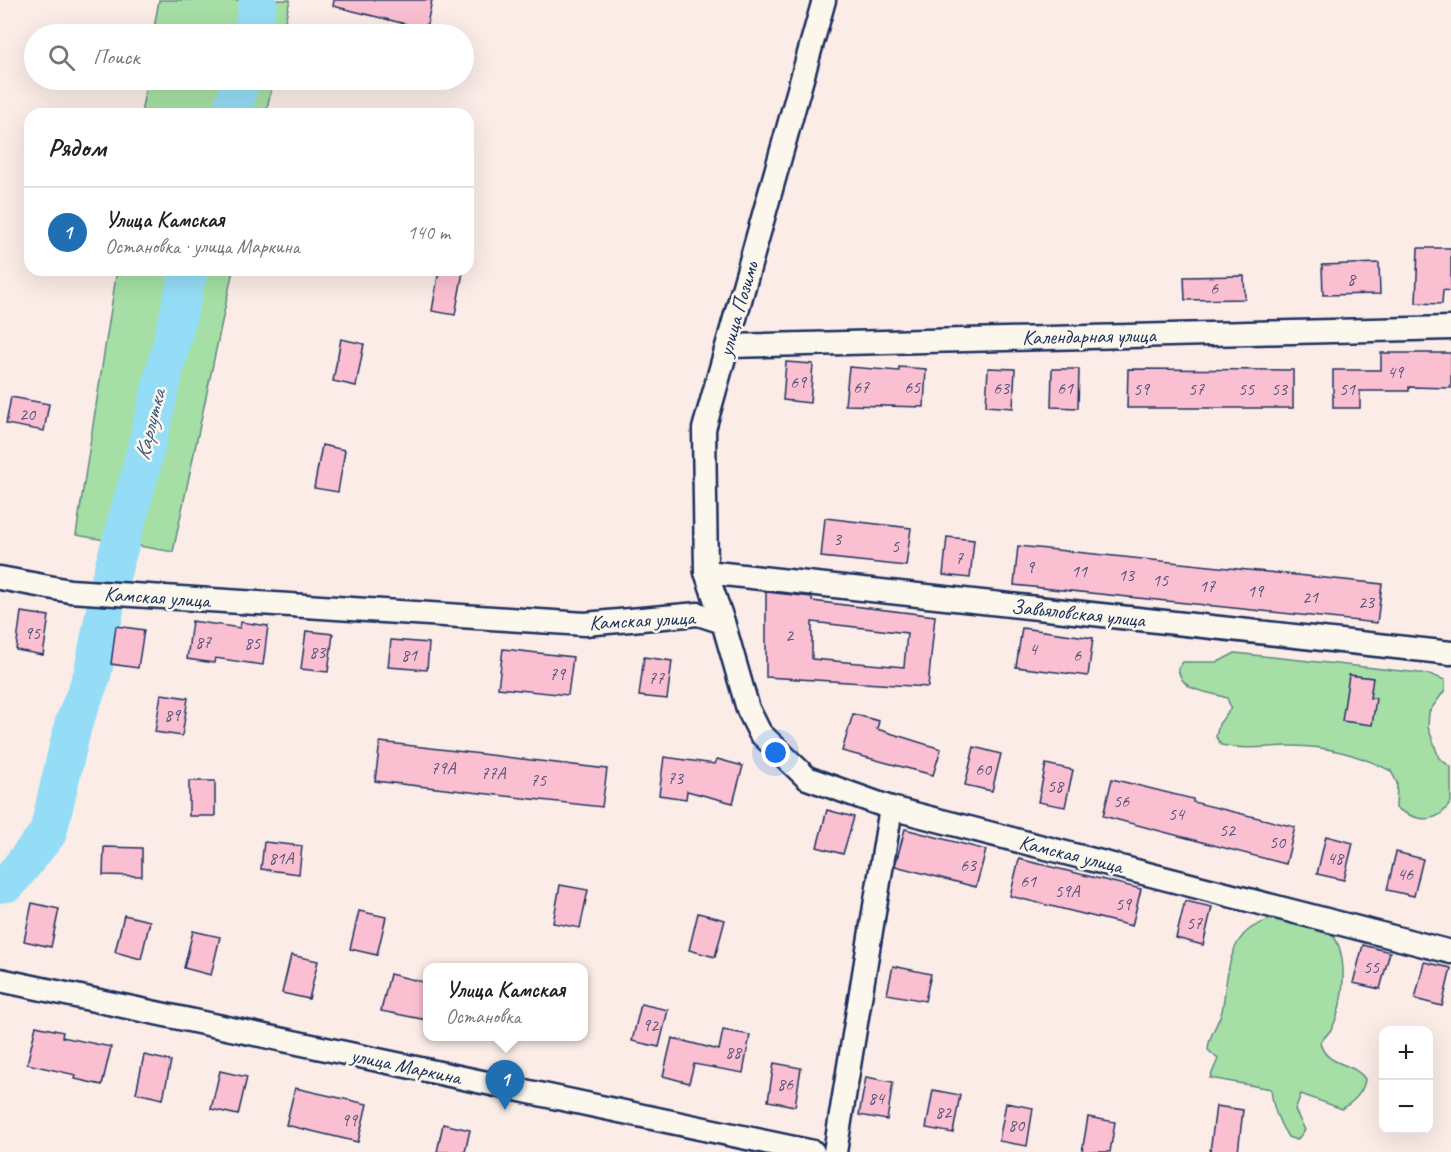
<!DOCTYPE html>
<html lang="ru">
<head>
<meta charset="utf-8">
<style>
	:root { --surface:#fff; --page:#f2f2f2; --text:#222; --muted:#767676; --line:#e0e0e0; --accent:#1f6fb2 }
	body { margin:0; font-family:Caveat,sans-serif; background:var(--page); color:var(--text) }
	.controls { position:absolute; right:18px; bottom:18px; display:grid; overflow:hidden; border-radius:12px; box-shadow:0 6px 24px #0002 }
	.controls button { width:54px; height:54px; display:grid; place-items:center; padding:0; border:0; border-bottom:2px solid var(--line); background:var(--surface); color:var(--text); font:30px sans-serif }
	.you { position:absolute; left:776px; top:753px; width:21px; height:21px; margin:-15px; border:4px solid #fff; border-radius:50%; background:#1a73e8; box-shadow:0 0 0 9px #1a73e833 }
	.badge { display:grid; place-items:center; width:39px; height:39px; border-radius:50%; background:var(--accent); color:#fff; font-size:20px; font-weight:700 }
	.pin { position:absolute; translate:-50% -50px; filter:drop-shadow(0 2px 3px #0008) }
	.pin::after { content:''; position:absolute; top:32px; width:21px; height:18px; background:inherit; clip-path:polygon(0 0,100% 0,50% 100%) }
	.popup { position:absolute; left:423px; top:963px; width:165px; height:78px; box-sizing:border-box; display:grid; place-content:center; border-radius:12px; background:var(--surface); filter:drop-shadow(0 2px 4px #0005); font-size:20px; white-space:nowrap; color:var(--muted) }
	.popup b { font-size:22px; color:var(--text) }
	.popup::after { content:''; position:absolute; left:50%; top:100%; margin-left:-12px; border:12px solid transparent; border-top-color:var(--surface) }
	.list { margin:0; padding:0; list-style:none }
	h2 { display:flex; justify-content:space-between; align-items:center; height:78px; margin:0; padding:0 24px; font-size:26px }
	h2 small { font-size:20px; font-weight:400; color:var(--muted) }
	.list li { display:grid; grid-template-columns:39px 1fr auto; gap:18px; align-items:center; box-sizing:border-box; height:90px; padding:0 24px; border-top:2px solid var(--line) }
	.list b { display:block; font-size:22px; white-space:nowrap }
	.list p { margin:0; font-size:20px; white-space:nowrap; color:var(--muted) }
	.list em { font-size:20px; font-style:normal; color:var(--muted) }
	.icon { flex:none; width:33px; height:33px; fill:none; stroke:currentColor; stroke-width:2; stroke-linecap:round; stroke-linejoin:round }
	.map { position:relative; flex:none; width:1451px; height:1152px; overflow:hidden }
	.search { position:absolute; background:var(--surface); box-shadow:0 6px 24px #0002; left:24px; top:24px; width:450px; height:66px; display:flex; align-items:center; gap:15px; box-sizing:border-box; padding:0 21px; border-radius:33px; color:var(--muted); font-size:22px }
	.panel { position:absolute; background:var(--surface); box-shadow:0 6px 24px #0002; left:24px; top:108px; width:450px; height:168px; border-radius:18px }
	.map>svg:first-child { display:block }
</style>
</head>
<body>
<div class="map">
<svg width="1451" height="1152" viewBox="0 0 1451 1152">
	<rect width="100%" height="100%" fill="#fbece7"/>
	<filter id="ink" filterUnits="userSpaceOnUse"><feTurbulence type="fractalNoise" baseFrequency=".0167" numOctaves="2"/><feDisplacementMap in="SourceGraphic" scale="12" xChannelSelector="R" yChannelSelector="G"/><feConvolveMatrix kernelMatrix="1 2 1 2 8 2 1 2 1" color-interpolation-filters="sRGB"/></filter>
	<g filter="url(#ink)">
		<!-- green -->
		<g fill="#a5dfa5" stroke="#608782" stroke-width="1.5">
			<polygon points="159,0 290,0 282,34 153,34"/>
			<polygon points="147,80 273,80 266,114 141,114"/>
			<polygon points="117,270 233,270 173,552 76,535"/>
			<path d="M 1235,653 L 1429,674 L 1445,680 L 1445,690 L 1429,712 L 1428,727 L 1439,758 L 1451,767 C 1451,778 1451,790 1451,801 C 1450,805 1446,808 1443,812 C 1428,825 1411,817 1396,808 L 1397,783 L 1391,771 C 1358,754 1324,745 1287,746 C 1263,747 1244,750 1221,745 L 1216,737 L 1219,724 L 1231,708 L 1227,698 C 1207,690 1183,694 1178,669 L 1183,662 L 1218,662 Z"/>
			<path d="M 1275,917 C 1289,920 1313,920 1325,928 C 1351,944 1345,1004 1332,1028 C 1329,1033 1324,1038 1320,1042 C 1325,1067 1353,1061 1365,1079 C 1364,1092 1353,1102 1342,1109 L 1301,1094 L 1295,1110 L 1305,1130 L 1297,1140 L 1288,1137 C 1279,1123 1272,1106 1271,1089 L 1210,1078 L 1218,1059 L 1208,1050 C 1208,1036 1218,1025 1222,1011 C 1227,986 1226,946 1250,929 C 1257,924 1267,921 1275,917 Z"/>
		</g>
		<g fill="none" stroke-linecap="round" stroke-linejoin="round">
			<!-- river -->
			<g stroke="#95ddf6" stroke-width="38">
				<polyline points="252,34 258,0"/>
				<polyline points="231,114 241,80"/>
				<polyline points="110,580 140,473 189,270"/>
				<polyline points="0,884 8,883 48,833 73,725 92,676 105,610"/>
			</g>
		</g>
		<!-- building -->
		<g fill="#fac0d2" stroke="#1b2f5e" stroke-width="1.5" fill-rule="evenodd">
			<polygon points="334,0 432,0 426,29 333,6"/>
			<polygon points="1418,248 1451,248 1451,291 1443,290 1442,304 1416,303"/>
			<polygon points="1379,263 1380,294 1323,295 1322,265"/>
			<polygon points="439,270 463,272 455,315 432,311"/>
			<polygon points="1244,276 1245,299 1185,300 1184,277"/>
			<polygon points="341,339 364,344 356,386 333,381"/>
			<polygon points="1381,353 1451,353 1451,388 1409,387 1409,391 1360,391 1360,408 1333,408 1333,370 1381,370"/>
			<polygon points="786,362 813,364 810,403 783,400"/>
			<polygon points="849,367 899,371 899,367 926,369 924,407 845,405"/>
			<polygon points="988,368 1015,369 1013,408 986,406"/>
			<polygon points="1052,369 1079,369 1078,408 1051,407"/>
			<polygon points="1128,369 1293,370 1293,408 1127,408"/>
			<polygon points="11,397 49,404 44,431 6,424"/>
			<polygon points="322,445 345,450 338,492 314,488"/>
			<polygon points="825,518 911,528 906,566 821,557"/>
			<polygon points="947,537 974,540 970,578 943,575"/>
			<polygon points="1018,546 1382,584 1377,623 1014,585"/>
			<path d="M 766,592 L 812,597 L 812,601 L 935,616 L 928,687 L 766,677 ZM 812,622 L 907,633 L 904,667 L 812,659 Z"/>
			<polygon points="21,612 49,616 43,655 16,650"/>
			<polygon points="192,621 240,628 241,622 268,626 263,665 215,658 214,663 187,659"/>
			<polygon points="116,626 144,630 138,668 111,664"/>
			<polygon points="1022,628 1093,638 1088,676 1016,667"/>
			<polygon points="306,631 333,634 328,672 301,669"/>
			<polygon points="391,640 429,643 427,670 388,667"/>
			<polygon points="503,649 573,657 568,695 498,688"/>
			<polygon points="644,657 672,661 667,699 639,696"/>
			<polygon points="1349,675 1373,678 1370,698 1376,698 1372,725 1342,721"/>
			<polygon points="161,694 188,698 182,736 155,732"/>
			<polygon points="853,714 879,721 877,729 941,749 933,775 842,751"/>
			<polygon points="380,742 607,769 602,807 375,781"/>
			<polygon points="974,747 1001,754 992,791 965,785"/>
			<polygon points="664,757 715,764 717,759 743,766 733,803 687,791 686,799 659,795"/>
			<polygon points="1046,764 1073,770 1065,807 1038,802"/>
			<polygon points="1112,779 1193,799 1193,802 1295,827 1286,864 1103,816"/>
			<rect x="189" y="781" width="26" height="35"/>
			<polygon points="827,810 854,817 843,854 817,847"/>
			<polygon points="905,829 986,850 976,887 895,866"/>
			<polygon points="1326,836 1353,843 1344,880 1317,874"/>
			<polygon points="264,842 302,846 299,874 261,869"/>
			<polygon points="104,847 142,848 142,876 103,875"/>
			<polygon points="1396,852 1423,859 1414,896 1387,890"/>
			<polygon points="1019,859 1141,889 1132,926 1010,896"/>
			<polygon points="560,885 588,890 580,928 553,923"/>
			<polygon points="1185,901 1212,907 1203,945 1176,938"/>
			<polygon points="32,903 59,909 51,947 24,941"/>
			<polygon points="359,911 386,917 377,955 350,949"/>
			<polygon points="698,913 725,920 715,957 689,950"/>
			<polygon points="124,915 150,921 141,959 115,952"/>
			<polygon points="193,931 220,937 211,975 184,968"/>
			<polygon points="1363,945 1390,952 1380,989 1353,983"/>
			<polygon points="291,955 318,961 309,999 282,993"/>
			<polygon points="1424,962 1451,968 1442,1006 1415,999"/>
			<polygon points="893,966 931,974 925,1001 887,994"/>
			<polygon points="390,974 427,983 427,1020 381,1011"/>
			<polygon points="641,1004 668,1010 659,1047 632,1041"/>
			<polygon points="36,1026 63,1032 62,1037 111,1047 102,1085 75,1079 76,1075 27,1064"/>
			<polygon points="723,1030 750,1035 743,1073 694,1064 689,1083 663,1076 672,1038 719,1050"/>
			<polygon points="144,1055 171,1061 163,1099 136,1093"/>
			<polygon points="774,1063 801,1068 795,1106 768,1101"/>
			<polygon points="220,1071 247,1077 238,1115 211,1109"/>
			<polygon points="866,1077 893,1082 887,1120 859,1115"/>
			<polygon points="295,1088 367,1104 358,1142 286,1125"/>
			<polygon points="933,1090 960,1095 953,1133 926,1128"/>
			<polygon points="1006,1103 1033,1108 1027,1146 999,1141"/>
			<polygon points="1216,1106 1243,1110 1238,1152 1210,1152"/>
			<polygon points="1088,1117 1115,1122 1110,1152 1082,1152"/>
			<polygon points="443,1124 470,1130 465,1152 437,1152"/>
		</g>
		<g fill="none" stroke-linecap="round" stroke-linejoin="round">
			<defs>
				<g id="street">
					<polyline points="728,346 1451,328"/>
					<polyline points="706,572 1451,653"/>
					<polyline points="0,578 70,591 585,624 698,614 723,622 748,709 760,733 807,778 891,808 1451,952"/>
					<polyline points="723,622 706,572 704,429 824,0"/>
					<polyline points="0,980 813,1152"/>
					<polyline points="835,1152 891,808"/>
				</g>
			</defs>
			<!-- street casing -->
			<use href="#street" stroke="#1b2f5e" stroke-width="27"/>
			<!-- street -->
			<use href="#street" stroke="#fbf7ec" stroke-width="22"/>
		</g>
	</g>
	<g text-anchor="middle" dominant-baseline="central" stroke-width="5" stroke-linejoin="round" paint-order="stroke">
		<!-- number labels -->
		<g font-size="18" fill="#53537b">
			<text x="1351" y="279">8</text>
			<text x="1214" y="288">6</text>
			<text x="1395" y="372">49</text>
			<text x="798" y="382">69</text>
			<text x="861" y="387">67</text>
			<text x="912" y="387">65</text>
			<text x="1001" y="388">63</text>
			<text x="1065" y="388">61</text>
			<text x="1141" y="389">59</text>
			<text x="1196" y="389">57</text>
			<text x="1246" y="389">55</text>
			<text x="1279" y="389">53</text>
			<text x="1347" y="389">51</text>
			<text x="27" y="414">20</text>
			<text x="837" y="539">3</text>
			<text x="895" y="546">5</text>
			<text x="959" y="558">7</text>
			<text x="1030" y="567">9</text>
			<text x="1079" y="571">11</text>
			<text x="1126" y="575">13</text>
			<text x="1160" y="580">15</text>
			<text x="1207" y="586">17</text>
			<text x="1255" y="591">19</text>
			<text x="1310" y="597">21</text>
			<text x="1366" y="602">23</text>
			<text x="32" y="633">95</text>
			<text x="789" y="635">2</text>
			<text x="203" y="642">87</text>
			<text x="252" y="643">85</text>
			<text x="1033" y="649">4</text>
			<text x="317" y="652">83</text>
			<text x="409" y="655">81</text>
			<text x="1077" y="655">6</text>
			<text x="557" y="674">79</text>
			<text x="656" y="678">77</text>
			<text x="172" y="715">89</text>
			<text x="443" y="768">79А</text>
			<text x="983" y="769">60</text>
			<text x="493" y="773">77А</text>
			<text x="675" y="778">73</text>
			<text x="538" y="780">75</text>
			<text x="1055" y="786">58</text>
			<text x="1121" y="801">56</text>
			<text x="1176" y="814">54</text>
			<text x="1227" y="830">52</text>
			<text x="1277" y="842">50</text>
			<text x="281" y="858">81А</text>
			<text x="1335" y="858">48</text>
			<text x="968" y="865">63</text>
			<text x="1405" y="874">46</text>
			<text x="1028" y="881">61</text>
			<text x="1067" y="891">59А</text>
			<text x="1123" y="904">59</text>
			<text x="1194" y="923">57</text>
			<text x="1371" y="967">55</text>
			<text x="650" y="1025">92</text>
			<text x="733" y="1052">88</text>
			<text x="785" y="1084">86</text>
			<text x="876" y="1098">84</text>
			<text x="943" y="1112">82</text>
			<text x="349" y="1120">99</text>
			<text x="1016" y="1125">80</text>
		</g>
		<!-- street labels -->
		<g font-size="21" fill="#1b2f5e" stroke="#fbf7ec">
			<text transform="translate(738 309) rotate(-74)">улица Позимь</text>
			<text transform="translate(1089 336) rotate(-1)">Календарная улица</text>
			<text transform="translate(157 597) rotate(4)">Камская улица</text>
			<text transform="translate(1078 613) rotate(6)">Завьяловская улица</text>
			<text transform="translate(642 620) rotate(-3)">Камская улица</text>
			<text transform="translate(1071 854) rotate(14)">Камская улица</text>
			<text transform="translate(406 1066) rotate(12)">улица Маркина</text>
		</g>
		<!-- water labels -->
		<g font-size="22" font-style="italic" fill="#3a5a84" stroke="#fbf7ec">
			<text transform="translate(150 425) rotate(-76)">Карлутка</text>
		</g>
	</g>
</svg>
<div class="controls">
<button>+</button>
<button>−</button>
</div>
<div class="you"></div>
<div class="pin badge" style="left:505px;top:1110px">1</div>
<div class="popup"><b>Улица Камская</b>Остановка</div>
<div class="search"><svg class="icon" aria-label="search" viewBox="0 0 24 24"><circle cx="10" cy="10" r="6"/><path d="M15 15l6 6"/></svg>Поиск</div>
<section class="panel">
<h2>Рядом<small></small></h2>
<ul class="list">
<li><span class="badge">1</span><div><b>Улица Камская</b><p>Остановка · улица Маркина</p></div><em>140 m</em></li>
</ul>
</section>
</div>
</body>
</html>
